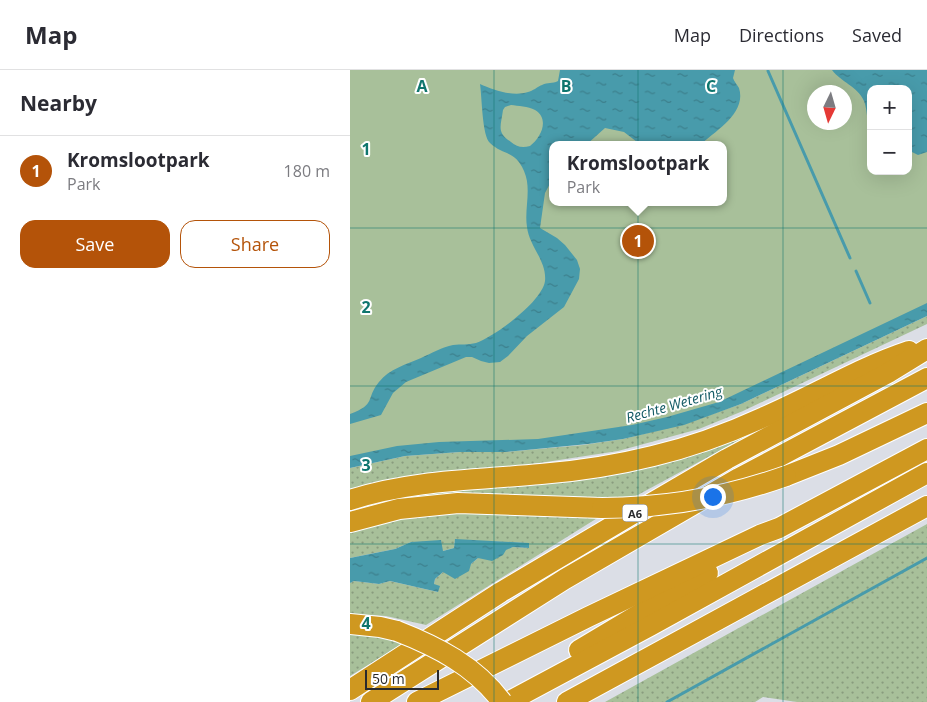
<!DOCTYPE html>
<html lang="en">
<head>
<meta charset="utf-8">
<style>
	:root { --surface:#fff; --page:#f7f7f7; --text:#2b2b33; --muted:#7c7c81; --line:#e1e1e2; --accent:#b45309 }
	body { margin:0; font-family:"Open Sans",sans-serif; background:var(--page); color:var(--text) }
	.controls { position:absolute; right:15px; top:15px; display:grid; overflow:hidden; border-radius:10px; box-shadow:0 5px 20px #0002 }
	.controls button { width:45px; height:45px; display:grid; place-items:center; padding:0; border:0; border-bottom:1px solid var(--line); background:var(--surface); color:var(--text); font:25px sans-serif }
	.compass { position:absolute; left:457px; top:15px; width:45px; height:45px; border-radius:50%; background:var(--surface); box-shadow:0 5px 20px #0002; rotate:185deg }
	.scale { position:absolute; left:15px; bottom:12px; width:74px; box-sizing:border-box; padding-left:5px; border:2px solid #292a2d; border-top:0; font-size:14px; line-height:18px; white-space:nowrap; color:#292a2d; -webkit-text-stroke:4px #fff; paint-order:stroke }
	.you { position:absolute; left:362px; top:426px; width:18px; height:18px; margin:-12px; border:4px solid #fff; border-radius:50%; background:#1a73e8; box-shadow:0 0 0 8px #1a73e833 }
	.badge { display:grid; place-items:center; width:32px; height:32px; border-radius:50%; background:var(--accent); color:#fff; font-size:16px; font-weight:700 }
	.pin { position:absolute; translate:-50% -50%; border:2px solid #fff; box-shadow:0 1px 5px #0006 }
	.popup { position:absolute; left:199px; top:71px; width:178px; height:65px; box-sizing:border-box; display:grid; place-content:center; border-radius:10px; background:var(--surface); filter:drop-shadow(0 1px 4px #0005); font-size:16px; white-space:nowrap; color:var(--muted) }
	.popup b { font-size:19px; color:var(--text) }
	.popup::after { content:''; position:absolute; left:50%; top:100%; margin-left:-10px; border:10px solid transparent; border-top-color:var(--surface) }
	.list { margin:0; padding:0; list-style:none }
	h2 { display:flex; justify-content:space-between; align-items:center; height:65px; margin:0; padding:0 20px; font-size:21px }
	h2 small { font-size:16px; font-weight:400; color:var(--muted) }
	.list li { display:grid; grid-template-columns:32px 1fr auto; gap:15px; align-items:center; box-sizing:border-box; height:70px; padding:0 20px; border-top:1px solid var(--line) }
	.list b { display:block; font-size:19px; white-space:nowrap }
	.list p { margin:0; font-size:16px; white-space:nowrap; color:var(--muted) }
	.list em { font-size:16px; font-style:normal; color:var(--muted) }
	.actions { display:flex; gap:10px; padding:15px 20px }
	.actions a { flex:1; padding:11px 0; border:1px solid var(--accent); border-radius:15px; text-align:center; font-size:18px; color:var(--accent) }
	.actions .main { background:var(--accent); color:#fff }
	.map { position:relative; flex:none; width:577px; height:632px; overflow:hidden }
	header { display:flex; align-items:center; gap:30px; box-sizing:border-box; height:70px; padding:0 25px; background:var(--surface); border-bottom:1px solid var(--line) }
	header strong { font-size:24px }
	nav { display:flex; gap:28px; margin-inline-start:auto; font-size:18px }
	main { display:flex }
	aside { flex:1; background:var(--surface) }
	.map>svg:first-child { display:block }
</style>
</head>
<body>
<header>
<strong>Map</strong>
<nav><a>Map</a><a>Directions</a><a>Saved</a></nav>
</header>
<main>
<aside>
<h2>Nearby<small></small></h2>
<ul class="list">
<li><span class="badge">1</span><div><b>Kromslootpark</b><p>Park</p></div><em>180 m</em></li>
</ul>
<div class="actions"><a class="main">Save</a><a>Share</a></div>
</aside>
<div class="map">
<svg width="577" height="632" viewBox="0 0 577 632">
	<defs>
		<pattern id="grass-dots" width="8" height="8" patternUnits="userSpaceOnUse" patternTransform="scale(1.25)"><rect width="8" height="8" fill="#a8c09a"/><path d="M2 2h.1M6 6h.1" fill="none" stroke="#899c7e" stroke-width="1.8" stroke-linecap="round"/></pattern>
		<pattern id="water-ripples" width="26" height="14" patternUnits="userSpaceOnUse" patternTransform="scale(1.25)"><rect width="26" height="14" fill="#489bab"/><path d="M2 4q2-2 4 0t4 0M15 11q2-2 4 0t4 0" fill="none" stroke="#3c7f8c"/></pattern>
	</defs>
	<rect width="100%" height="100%" fill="#dbdee6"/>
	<!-- grass -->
	<g fill="url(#grass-dots)">
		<polygon points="577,246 577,254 393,341 349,359 268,381 183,394 55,408 0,422 0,398 55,386 110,382 156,382 233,375 273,369 334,354 391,334"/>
		<polygon points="421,353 284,427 0,446 0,438 68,422 136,415"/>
		<path d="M 126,440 L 249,447 L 76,555 L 36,546 L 0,544 L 0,513 L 4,511 L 29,514 L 40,511 L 88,522 L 84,514 L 85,509 L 93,502 L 121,494 L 128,488 L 163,477 L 178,478 L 178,473 L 105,470 L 104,478 L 93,481 L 61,472 L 45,479 L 0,488 L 0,461 C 41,447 83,444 126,440 Z"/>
		<polygon points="577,454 577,632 447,632 413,627 405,632 255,632"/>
		<polygon points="0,561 5,561 54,573 0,606"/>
	</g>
	<!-- park -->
	<path fill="#a8c09a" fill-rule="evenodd" d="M 0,0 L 577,0 L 577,241 L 352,345 L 257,367 L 52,380 L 0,393 ZM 521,19 L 558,19 L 558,101 L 521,101 ZM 464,22 L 494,22 L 494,52 L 464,52 ZM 203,75 L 373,75 L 373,132 L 203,132 Z"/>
	<!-- water -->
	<g fill="url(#water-ripples)" fill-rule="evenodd">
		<path d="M 210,0 L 385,0 L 383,8 C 384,11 387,15 389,18 C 397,43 365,61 350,75 L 291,75 L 274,62 L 255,58 L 236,75 L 203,75 L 203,108 L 195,123 L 190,158 L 207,168 L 215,175 L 227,190 L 230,199 L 229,209 L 214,237 L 177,266 L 158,286 L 150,292 L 139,293 L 131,291 L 122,287 L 116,287 L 56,312 L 43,323 L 31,345 L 0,354 L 0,344 C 27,334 15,329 29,312 C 39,299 57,294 71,288 C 82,283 92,277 103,275 C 111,274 118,275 126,273 C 145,266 192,232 195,211 C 197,191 179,176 177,157 C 174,139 182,119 174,101 C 165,80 152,85 140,73 C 132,66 132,27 130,14 C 143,20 163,27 178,22 C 183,21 187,17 192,15 C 198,12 202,14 208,11 ZM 161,35 C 168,36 178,36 185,40 C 200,49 191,68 180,76 C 172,78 167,77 161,72 C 146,62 151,56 153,40 L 155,37 Z"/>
		<path d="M 482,0 L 577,0 L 577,82 L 568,85 L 562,82 L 558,77 L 558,19 L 521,19 L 521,62 C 516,52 518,41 514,31 C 507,16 491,12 482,0 Z"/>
		<polygon points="577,233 577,246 391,334 334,355 273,369 238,374 156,382 110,382 55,386 0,398 0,386 47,376 89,372 188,369 282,355 317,347 369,332"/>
		<polygon points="105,469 179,473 179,478 163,477 156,480 153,485 142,491 128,488 121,494 119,501 105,509 93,502 85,509 84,514 90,516 88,522 40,511 29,514 4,511 0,513 0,488 45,479 61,472 91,470 93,481 104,478"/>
	</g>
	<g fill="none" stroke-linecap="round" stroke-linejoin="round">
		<!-- stream -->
		<g stroke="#489bab" stroke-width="3">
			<polyline points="418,1 500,188"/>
			<polyline points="506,201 520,233"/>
			<polyline points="317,632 577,488"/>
		</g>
		<defs>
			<g id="motorway">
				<polyline points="436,406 489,385 577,343"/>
				<path d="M 0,430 C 61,410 127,410 191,404 C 229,401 267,395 303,386 C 341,377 379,363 414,347 C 463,326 508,298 559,281"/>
				<polyline points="0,452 49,439 108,433 252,438"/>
				<polyline points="0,554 30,557 47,561"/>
				<polyline points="229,580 358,503"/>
				<polyline points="0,620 151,522 281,445 377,389 538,303 577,279"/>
				<polyline points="21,632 215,509 389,408 577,308"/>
				<polyline points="67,632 238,547 410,465 429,458 577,379"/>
				<polyline points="158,632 300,556 577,403"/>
				<polyline points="217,632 577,436"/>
			</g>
		</defs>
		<!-- motorway casing -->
		<use href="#motorway" stroke="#fff" stroke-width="22"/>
		<!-- motorway -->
		<use href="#motorway" stroke="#cf9820" stroke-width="20"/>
		<defs>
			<g id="motorway-bridge">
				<path d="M 252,438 C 315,438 377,427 436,406"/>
				<path d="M 47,561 C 88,577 125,596 152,632"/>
			</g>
		</defs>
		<!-- motorway-bridge casing -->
		<use href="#motorway-bridge" stroke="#fff" stroke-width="22" stroke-linecap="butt"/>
		<!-- motorway-bridge -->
		<use href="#motorway-bridge" stroke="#cf9820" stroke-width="20"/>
	</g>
	<!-- grid -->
	<path fill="none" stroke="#0f766e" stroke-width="1" stroke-opacity="0.55" d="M 144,0 L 144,632M 288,0 L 288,632M 433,0 L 433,632M 0,158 L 577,158M 0,316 L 577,316M 0,474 L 577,474"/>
	<g text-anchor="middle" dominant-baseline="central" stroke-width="4" stroke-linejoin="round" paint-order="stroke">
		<!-- shield labels -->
		<rect fill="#fff" stroke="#696a6c" stroke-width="1" x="272.5" y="434.5" width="25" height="17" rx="4"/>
		<g font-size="11" font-weight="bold" fill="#292a2d">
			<text x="285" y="443">A6</text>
		</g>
		<!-- water labels -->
		<g font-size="14" font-style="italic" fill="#135a65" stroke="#fff">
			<text transform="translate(324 334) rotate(-16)">Rechte Wetering</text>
		</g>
	</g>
	<g font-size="16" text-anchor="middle" font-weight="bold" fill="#0f766e" stroke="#fff" stroke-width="4" stroke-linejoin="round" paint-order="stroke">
		<text x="72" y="22">A</text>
		<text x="216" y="22">B</text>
		<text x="361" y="22">C</text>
		<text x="16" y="85">1</text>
		<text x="16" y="243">2</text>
		<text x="16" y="401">3</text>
		<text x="16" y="559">4</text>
	</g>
</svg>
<div class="controls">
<button>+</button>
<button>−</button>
</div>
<svg class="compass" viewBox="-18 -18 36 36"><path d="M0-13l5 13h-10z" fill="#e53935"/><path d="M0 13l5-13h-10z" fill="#7c7c81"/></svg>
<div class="scale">50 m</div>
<div class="you"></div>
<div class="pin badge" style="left:288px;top:171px">1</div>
<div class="popup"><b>Kromslootpark</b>Park</div>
</div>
</main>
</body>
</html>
